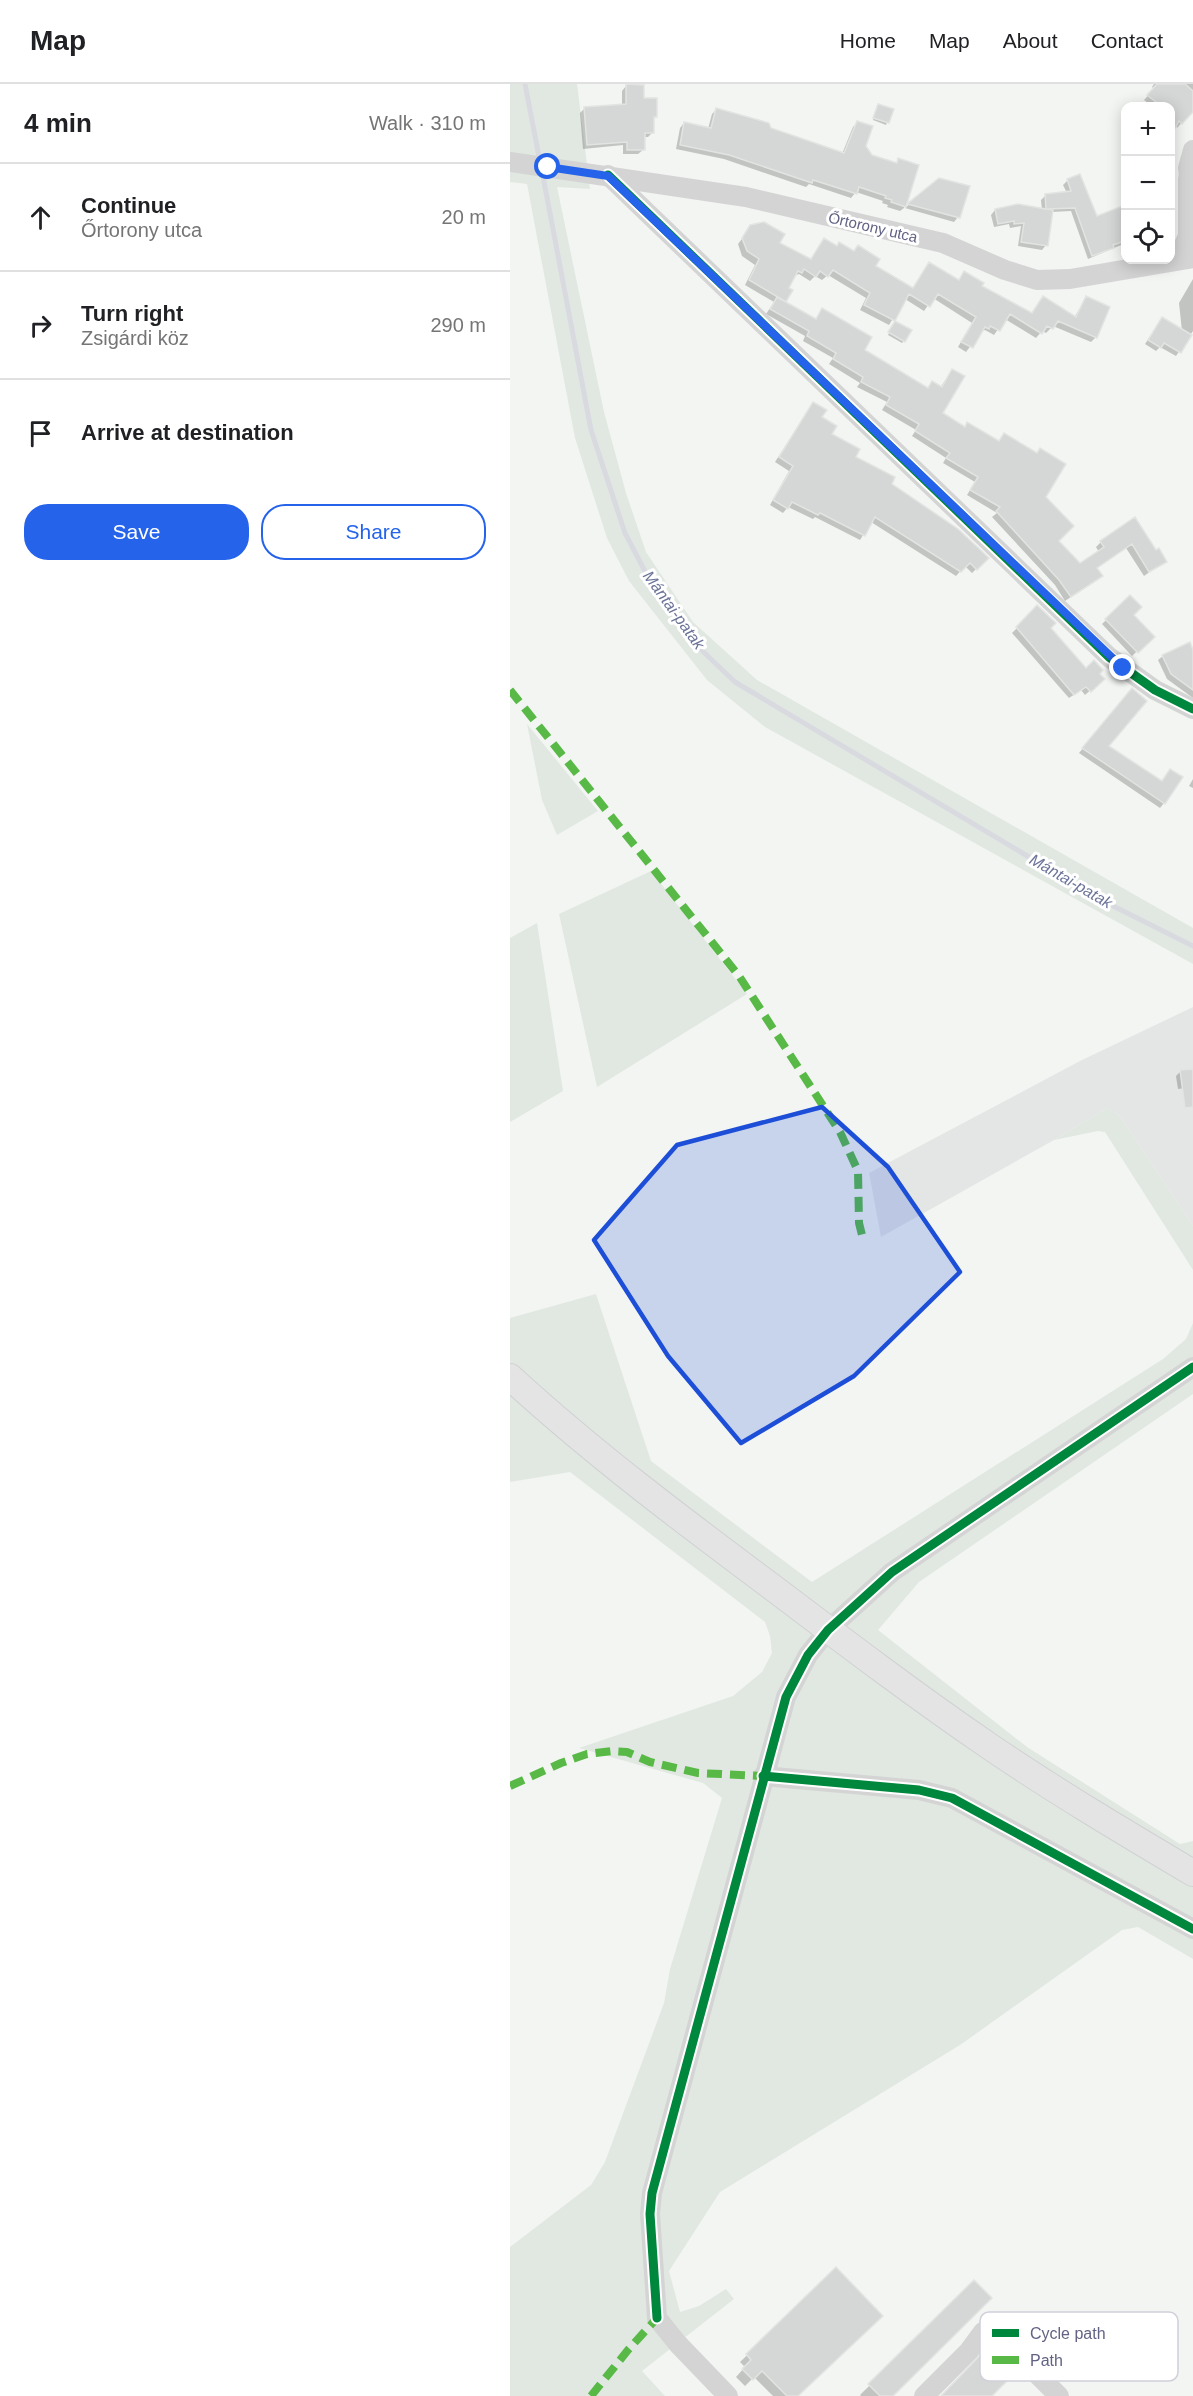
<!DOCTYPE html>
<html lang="en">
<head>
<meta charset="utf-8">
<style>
	:root { --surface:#fff; --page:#f6f6f6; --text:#202124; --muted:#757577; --line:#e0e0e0; --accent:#2563eb }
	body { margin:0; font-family:Helvetica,sans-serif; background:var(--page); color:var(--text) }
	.controls { position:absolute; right:18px; top:18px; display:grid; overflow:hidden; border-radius:12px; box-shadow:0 3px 15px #0003 }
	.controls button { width:54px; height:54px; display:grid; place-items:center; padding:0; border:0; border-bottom:2px solid var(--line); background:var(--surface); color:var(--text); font:30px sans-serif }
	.stop { position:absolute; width:18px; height:18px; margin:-14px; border:4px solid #2563eb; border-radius:50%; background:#fff }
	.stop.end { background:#2563eb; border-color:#fff; box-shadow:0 2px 6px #0008 }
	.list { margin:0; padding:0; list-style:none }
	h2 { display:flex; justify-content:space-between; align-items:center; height:78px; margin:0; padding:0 24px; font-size:26px }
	h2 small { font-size:20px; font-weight:400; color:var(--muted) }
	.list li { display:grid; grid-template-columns:39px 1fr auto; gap:18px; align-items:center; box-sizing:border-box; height:108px; padding:0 24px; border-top:2px solid var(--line) }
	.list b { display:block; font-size:22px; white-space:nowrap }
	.list p { margin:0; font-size:20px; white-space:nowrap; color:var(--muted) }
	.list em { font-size:20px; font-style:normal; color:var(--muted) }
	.actions { display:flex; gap:12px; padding:18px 24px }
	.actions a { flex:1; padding:14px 0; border:2px solid var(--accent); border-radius:24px; text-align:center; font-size:21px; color:var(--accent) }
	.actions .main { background:var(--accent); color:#fff }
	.icon { flex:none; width:33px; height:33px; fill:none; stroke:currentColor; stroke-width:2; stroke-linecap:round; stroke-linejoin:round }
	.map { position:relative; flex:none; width:683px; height:2312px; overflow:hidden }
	header { display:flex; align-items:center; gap:36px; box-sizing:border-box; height:84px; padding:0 30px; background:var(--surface); border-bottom:2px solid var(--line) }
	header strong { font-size:28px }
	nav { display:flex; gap:33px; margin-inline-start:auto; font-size:21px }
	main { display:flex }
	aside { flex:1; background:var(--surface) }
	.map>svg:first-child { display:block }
</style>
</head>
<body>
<header>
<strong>Map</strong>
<nav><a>Home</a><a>Map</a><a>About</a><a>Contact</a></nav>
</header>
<main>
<aside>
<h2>4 min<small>Walk · 310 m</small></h2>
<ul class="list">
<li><svg class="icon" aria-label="ahead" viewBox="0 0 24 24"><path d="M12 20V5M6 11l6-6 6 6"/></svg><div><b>Continue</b><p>Őrtorony utca</p></div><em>20 m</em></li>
<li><svg class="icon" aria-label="right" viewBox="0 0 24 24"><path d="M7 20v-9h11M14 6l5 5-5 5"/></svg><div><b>Turn right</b><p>Zsigárdi köz</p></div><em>290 m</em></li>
<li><svg class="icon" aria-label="arrive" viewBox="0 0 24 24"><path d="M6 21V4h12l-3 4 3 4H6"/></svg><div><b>Arrive at destination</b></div></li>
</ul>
<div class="actions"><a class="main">Save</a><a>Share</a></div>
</aside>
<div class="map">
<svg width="683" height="2312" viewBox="0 0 683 2312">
	<rect width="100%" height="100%" fill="#f3f5f2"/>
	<!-- built -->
	<polygon fill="#e4e6e6" points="683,923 683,1142 609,1031 597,1024 544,1056 371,1153 359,1089 570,977"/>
	<!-- green -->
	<g fill="#e1e8e2">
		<polygon points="0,0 67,0 80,105 47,103 94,328 116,409 136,468 183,538 247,596 683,844 683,880 255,643 197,596 119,497 97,454 65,354 17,100 0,98"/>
		<polygon points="17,640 88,727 47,751 32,716"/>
		<polygon points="141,787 237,910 87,1003 49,830"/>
		<polygon points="27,839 53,1007 0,1038 0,854"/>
		<polygon points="597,1024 609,1031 683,1142 683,1186 595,1048 588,1047 544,1056"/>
		<polygon points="86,1210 141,1377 302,1498 653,1275 676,1255 683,1239 683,1310 409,1498 368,1546 517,1663 670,1760 683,1757 683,1875 628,1843 612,1846 450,1961 210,2108 159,2187 170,2228 189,2222 216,2205 224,2215 132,2287 155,2312 0,2312 0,2163 81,2101 95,2078 154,1919 160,1885 212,1714 193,1699 69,1664 223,1612 252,1588 262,1569 260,1552 255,1538 60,1388 0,1398 0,1234"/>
	</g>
	<!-- shadow -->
	<g fill="#0003">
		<polygon points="644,0 683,0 683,26 667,44 660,22 642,22 634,16 644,5 642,3"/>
		<polygon points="116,2 146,33 142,36 142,49 138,53 133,53 133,66 128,70 113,70 113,61 73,65 70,29 74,25 112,21 112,7"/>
		<polygon points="368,22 382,26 376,41 363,36"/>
		<polygon points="206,26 332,70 343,43 348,38 354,62 361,72 385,80 389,76 407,82 394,124 390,127 377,123 378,121 372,119 373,117 346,108 341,114 299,100 296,103 214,75 166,65 170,44 174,39 198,45 202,30"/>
		<polygon points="429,96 448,133 444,138 395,124"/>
		<polygon points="558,96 586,134 616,123 616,159 578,175 561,127 541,128 536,161 532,166 508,162 511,142 500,144 499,140 484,143 481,131 485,126 508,122 532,126 531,116 536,111 557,109 553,101"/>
		<polygon points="241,143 300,176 314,156 326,164 343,168 348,163 364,182 402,205 419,180 448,197 454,189 470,202 521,230 533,214 564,234 576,214 586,253 581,258 543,242 536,249 532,247 526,254 495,235 484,251 475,246 471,248 456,268 448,263 462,239 423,214 414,227 395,215 379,241 350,226 356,214 318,191 312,196 305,192 300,197 289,190 284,192 277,204 274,218 305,236 313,226 353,266 416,305 422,299 430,304 442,286 431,330 454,344 457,340 488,358 494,351 526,370 530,366 534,413 547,457 570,481 589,468 586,463 591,458 625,435 646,468 655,477 634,492 616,464 586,485 586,496 555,517 545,501 482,433 487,429 457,411 465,398 433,379 436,374 402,352 406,346 372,326 377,318 347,303 350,299 319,280 323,274 293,257 295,252 256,230 264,218 235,201 245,181 232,172 228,160"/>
		<polygon points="683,195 683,247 666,272 650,263 646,267 635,260 653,234 672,247 669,219"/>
		<polygon points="385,238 394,257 392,259 378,251"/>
		<polygon points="303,320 320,350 344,374 477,474 462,489 455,482 446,492 361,438 350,456 305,433 303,435 278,423 273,429 260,421 279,387 265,378"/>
		<polygon points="620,513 622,531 642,553 622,572 592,540"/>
		<polygon points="528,523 539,544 576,586 588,590 593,595 575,611 571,606 559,614 502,549"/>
		<polygon points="679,560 683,570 683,614 657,595 648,576 653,572"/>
		<polygon points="618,611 596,662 651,699 660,687 654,719 650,724 569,669"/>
		<polygon points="683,695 683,704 679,702"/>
		<polygon points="683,986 683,1003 668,1005 666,992 670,988"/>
		<polygon points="326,2186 286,2312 263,2312 244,2293 235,2302 226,2293 235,2283 230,2278"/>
		<polygon points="464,2198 381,2312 351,2312 350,2311"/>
	</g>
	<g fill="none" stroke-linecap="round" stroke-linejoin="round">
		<!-- stream -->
		<g stroke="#d8dae0" stroke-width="5">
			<polyline points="15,0 30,78"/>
			<polyline points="32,87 81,346 115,449 139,495 182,557 225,598 593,817 683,862"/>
		</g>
	</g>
	<!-- building -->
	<g fill="#d5d6d6" stroke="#e2e4e2" stroke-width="1.5">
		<polygon points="116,0 134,1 134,14 147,14 147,33 144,33 144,49 135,49 135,66 117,66 117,58 77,61 74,23 116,20"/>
		<polygon points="647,0 675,0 683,7 683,28 672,40 669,37 660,53 660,22 651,22 637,11"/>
		<polygon points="368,20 384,25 379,39 363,34"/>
		<polygon points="206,24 259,39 261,44 334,69 347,37 363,42 356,62 362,71 387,79 388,74 409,81 396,123 381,118 382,116 375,114 376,112 349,103 347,110 303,96 302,99 219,71 170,61 174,38 201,44"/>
		<polygon points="570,90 587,132 615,121 615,157 603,161 604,164 582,172 565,124 537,125 543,126 538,162 511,158 514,139 504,140 504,137 488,140 485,125 508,120 536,125 535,110 561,107 557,95"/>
		<polygon points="429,94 460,102 450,134 397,120"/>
		<polygon points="254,138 275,150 270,159 301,175 314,154 327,162 329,158 344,167 348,161 370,175 366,182 403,204 419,178 449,196 454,187 474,199 472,202 522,229 533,212 566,233 576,212 600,223 587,254 548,237 543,245 537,242 532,250 500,230 490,247 480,242 479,245 475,243 463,264 451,258 466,233 428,210 420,223 399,210 385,237 354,221 360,209 323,186 318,193 310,187 306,193 294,185 292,189 288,187 279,204 283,206 276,218 239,196 249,175 237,167 232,154 240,141"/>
		<polygon points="267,213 306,235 312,224 362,253 355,266 418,304 422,297 432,303 442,285 455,292 433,329 455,343 457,338 489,357 494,349 527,369 530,364 556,380 536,413 564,442 549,457 570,479 594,463 590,457 625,433 646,466 649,464 657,478 639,488 622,460 587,484 593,492 561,513 549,496 486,427 490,423 460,406 468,393 436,374 440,369 405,347 409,340 376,321 380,313 351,298 353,293 323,275 326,269 297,252 299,247 260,225"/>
		<polygon points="652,233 682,251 671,269 654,259 651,264 638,256"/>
		<polygon points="385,237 402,246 395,258 378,248"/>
		<polygon points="303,318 317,326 312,333 327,342 322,350 350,365 346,373 385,393 382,400 448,445 479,474 467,486 460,479 451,488 365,433 355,452 310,429 308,431 282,418 278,425 263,416 283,382 269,373"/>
		<polygon points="620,511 632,523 624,531 645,553 628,569 595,535"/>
		<polygon points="527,521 546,539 541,544 576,584 584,576 593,586 590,590 595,595 581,608 576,603 564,611 506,543"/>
		<polygon points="680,558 683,566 683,606 661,590 652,571"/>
		<polygon points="622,604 637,617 599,662 652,697 660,685 673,693 655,720 572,664"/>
		<polygon points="683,985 683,1023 675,1024 670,986"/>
		<polygon points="326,2183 373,2232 288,2312 277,2312 252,2287 243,2296 232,2285 241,2276 236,2270"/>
		<polygon points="464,2196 482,2214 383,2312 370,2312 358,2300"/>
		<polygon points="479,2262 506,2288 482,2312 431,2312"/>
	</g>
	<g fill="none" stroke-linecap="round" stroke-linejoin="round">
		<defs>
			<path id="major" d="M 0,1293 C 84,1370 175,1438 266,1506 C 336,1559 406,1612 479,1662 C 545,1707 614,1748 683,1789"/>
		</defs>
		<!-- major casing -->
		<use href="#major" stroke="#d0d1d3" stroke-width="28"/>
		<!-- minor -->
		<g stroke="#d4d4d4" stroke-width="20">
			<polyline points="0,78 236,113 433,159 495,186 527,196 560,195 683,174"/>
			<polyline points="98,91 599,573 645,606 683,625"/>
			<polyline points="681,107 678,84 683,66"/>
			<polyline points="660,174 673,163 678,152 678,94"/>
			<polyline points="253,1692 409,1706 442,1714 683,1845"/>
			<polyline points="218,2312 168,2260 147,2234 140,2130 142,2109 276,1613 298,1571 318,1546 382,1488 683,1283"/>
			<polyline points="414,2312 459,2267 473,2248 486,2250 494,2257 549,2312"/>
		</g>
		<!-- major -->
		<use href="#major" stroke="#e4e4e4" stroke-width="26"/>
		<!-- quiet -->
		<g stroke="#58b947" stroke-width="8" stroke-dasharray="15 8" stroke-linecap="butt">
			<polyline points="0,606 229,892 330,1048 348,1087 349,1139 353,1155"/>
			<polyline points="0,1702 51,1679 77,1670 102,1667 117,1668 140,1678 188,1689 253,1692"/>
			<polyline points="81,2312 118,2266 147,2234"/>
		</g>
		<defs>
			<g id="cycleway">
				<polyline points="98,91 599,573 645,606 683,625"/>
				<polyline points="253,1692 409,1706 442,1714 683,1845"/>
				<polyline points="147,2234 140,2130 142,2109 276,1613 298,1571 318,1546 382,1488 683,1283"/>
			</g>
		</defs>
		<!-- cycleway casing -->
		<use href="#cycleway" stroke="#fff" stroke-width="13"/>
		<!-- cycleway -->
		<use href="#cycleway" stroke="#00873e" stroke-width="9"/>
	</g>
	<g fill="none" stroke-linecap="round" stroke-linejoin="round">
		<!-- route -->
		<polyline stroke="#2563eb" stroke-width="8" points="38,83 98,92 613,584"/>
	</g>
	<!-- marked area -->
	<path fill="#1d4ed8" fill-opacity="0.2" stroke="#1d4ed8" stroke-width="4.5" stroke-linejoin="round" d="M 312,1023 L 378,1083 L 450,1188 L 344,1292 L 231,1359 L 158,1272 L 84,1156 L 167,1061 Z"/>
	<g text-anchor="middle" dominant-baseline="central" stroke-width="6" stroke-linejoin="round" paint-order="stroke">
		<!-- street labels -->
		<g font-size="15" fill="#626285" stroke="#fff">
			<text transform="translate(363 143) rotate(13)">Őrtorony utca</text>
		</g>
		<!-- water labels -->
		<g font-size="16" font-style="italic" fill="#6b7398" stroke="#fff">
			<text transform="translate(164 526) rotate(54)">Mántai-patak</text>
			<text transform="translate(561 797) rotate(30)">Mántai-patak</text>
		</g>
	</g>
	<!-- legend -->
	<rect x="470" y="2228" width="198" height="69" rx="9" fill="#fff" stroke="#d0d0da" stroke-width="1.5"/>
	<rect x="482" y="2245" width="27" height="8" fill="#00873e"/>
	<rect x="482" y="2272" width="27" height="8" fill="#58b947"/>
	<g font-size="16" fill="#626285">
		<text x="520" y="2255">Cycle path</text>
		<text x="520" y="2282">Path</text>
	</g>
</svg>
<div class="controls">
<button>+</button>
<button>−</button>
<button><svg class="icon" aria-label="locate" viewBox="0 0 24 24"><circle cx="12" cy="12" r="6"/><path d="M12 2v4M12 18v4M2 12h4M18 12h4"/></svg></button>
</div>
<div class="stop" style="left:38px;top:83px"></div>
<div class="stop end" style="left:613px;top:584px"></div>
</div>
</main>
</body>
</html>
